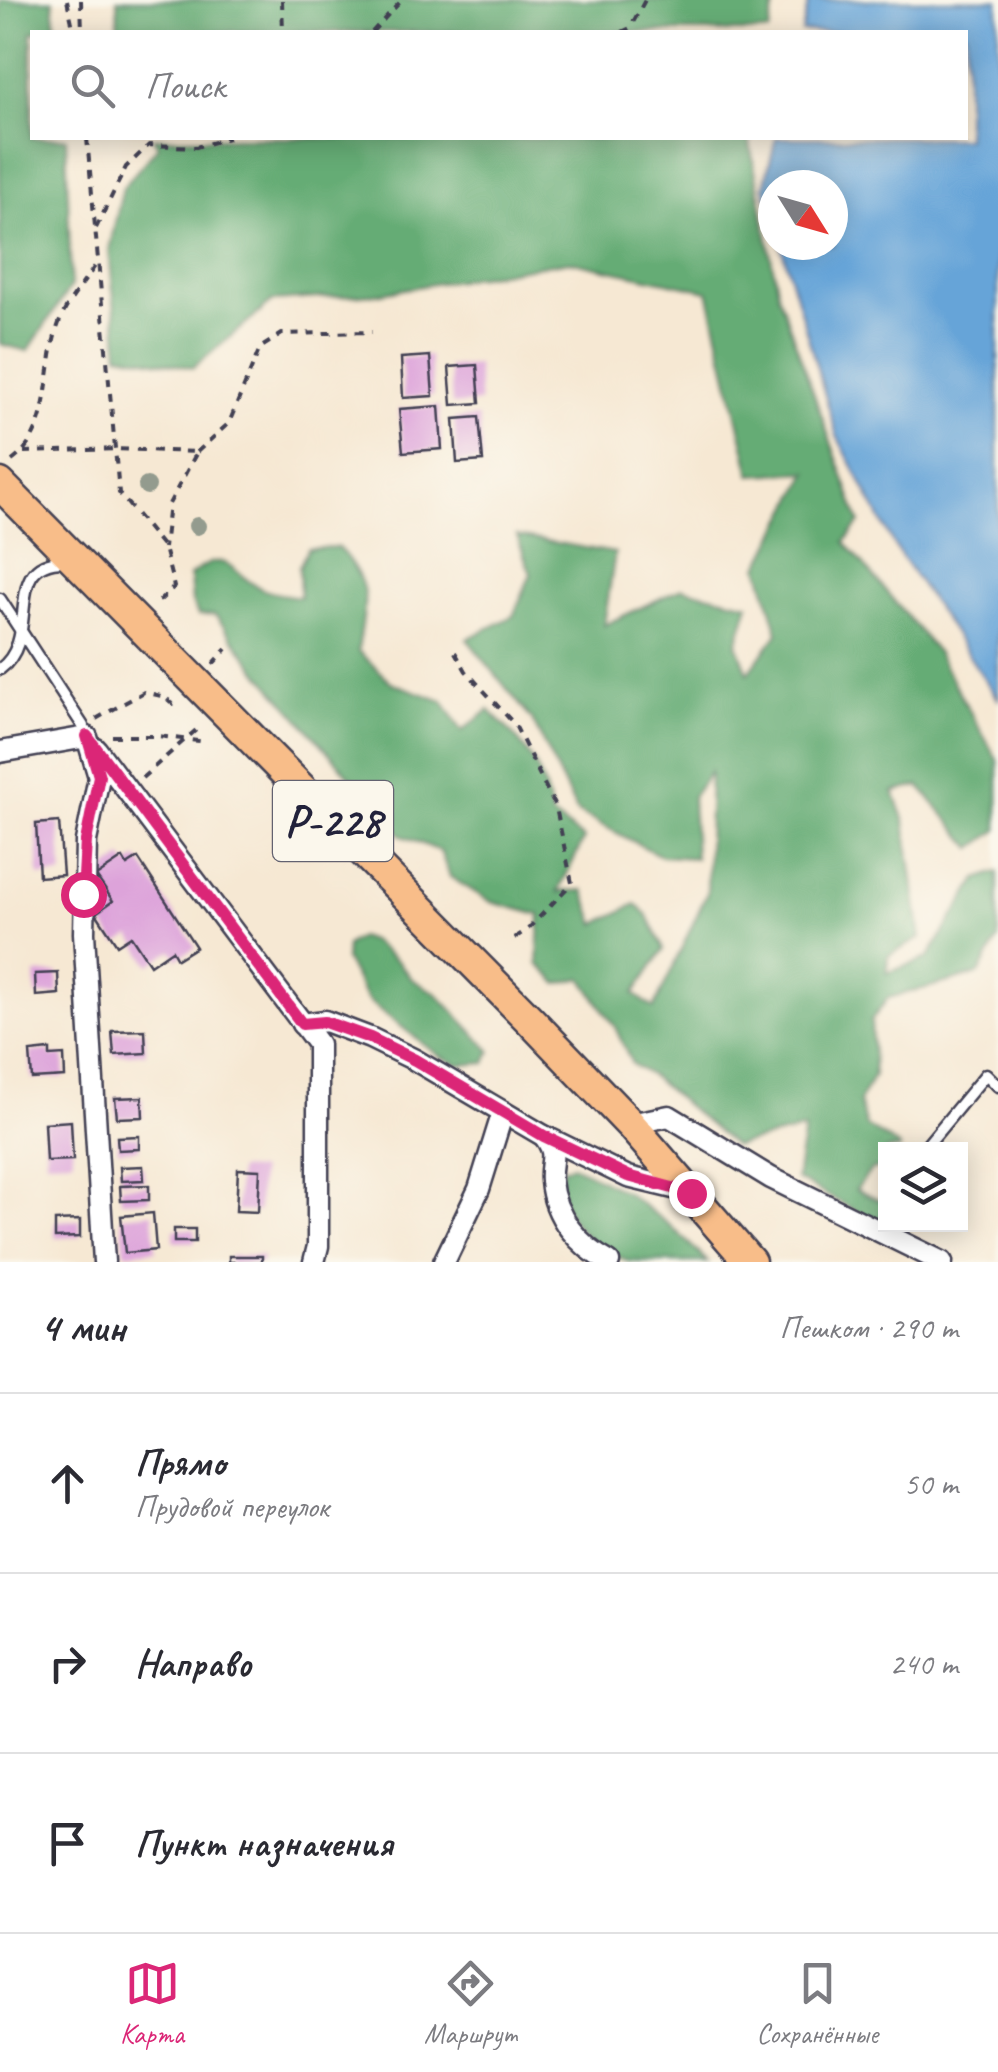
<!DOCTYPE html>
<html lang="ru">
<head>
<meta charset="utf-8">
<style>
	:root { --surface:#fff; --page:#f7f7f7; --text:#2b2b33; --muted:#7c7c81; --line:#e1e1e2; --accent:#db2777 }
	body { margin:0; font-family:Caveat,sans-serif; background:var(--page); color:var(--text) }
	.controls { position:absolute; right:30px; bottom:30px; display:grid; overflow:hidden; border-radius:0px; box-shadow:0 5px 25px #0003 }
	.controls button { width:90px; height:90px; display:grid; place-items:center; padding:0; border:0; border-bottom:2px solid var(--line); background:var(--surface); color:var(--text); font:50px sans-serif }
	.compass { position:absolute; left:758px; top:170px; width:90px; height:90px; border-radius:50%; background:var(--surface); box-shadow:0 5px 25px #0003; rotate:127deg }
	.stop { position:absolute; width:30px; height:30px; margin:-22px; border:8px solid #db2777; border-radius:50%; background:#fff }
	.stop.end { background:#db2777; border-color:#fff; box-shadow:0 2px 10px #0008 }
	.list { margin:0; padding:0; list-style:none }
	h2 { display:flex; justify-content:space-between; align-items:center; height:130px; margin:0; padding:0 40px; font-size:42px }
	h2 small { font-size:32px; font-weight:400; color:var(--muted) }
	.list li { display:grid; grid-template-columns:65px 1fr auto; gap:30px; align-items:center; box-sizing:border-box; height:180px; padding:0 40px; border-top:2px solid var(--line) }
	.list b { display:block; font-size:38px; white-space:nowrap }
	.list p { margin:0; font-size:32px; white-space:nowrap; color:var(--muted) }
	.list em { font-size:32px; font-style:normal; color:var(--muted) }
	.icon { flex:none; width:55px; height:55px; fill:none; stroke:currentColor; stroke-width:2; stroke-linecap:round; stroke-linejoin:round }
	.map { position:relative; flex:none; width:998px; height:1262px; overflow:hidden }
	.search { position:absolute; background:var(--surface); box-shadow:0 5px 25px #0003; left:30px; right:30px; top:30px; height:110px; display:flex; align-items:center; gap:25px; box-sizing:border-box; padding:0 35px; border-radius:0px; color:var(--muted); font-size:38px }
	.sheet { height:670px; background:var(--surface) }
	nav { display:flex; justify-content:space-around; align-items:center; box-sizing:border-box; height:140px; border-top:2px solid var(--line); background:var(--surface); font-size:28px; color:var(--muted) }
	nav a { display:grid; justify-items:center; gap:5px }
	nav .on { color:var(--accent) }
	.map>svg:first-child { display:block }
</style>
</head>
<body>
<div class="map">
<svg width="998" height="1262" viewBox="0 0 998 1262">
	<rect width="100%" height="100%" fill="#fbf7ec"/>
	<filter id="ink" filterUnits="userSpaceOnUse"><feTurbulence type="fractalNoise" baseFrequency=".01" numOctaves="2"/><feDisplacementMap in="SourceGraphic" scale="20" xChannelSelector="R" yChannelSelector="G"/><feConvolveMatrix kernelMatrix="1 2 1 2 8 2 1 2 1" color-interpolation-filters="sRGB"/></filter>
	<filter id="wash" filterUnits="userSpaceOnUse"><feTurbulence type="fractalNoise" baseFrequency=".0048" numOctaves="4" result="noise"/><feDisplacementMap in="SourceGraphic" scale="40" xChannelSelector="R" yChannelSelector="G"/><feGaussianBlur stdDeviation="2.25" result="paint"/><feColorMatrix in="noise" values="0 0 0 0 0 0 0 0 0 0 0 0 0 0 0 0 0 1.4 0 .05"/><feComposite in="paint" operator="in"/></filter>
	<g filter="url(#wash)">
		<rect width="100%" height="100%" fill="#f6e8d3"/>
		<!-- forest -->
		<g fill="#65ac74" stroke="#446758" stroke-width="2.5">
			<polygon points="0,0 53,0 56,32 32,32 32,138 66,138 71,286 28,351 0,344"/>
			<polygon points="117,0 775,0 769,32 118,32"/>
			<path d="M 153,138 L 749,138 L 778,294 L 860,523 L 845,542 L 935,650 L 998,761 L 998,830 L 973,848 L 919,786 L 894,792 L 905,821 L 921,938 L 888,956 L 887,973 L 928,958 L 977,879 L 998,872 L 998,939 L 979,974 L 888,998 L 871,1021 L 874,1075 L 859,1102 L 866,1126 L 900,1147 L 900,1149 L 886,1150 L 885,1167 L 871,1170 L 856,1190 L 885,1203 L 879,1223 L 796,1179 L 804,1129 L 734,1146 L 651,1076 L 632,1064 L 615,1027 L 582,978 L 559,984 L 538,964 L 540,915 L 491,902 L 450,877 L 440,851 L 402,836 L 261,675 L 215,615 L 198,615 L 192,602 L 190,576 C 227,544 231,574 260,588 C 271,594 288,595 300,597 L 299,567 L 308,549 L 338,547 C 374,587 365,601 358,651 L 392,683 L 443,701 L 462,731 L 489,710 C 527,748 541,763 552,816 L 584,839 L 558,892 L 584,890 L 596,924 L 636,904 L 647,914 L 664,949 L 634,994 L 654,1008 L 707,893 L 710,772 L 692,797 L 695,858 L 661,856 L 577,812 L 532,720 L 467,639 L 513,616 L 531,574 L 517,536 L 615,553 L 604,625 L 682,588 L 749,604 L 737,644 L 748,673 L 778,633 L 759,567 L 808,472 L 751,475 L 708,291 L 569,261 L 375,294 L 273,301 L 193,368 L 119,354 L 109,250 L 123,187 L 158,146 Z"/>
			<polygon points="359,937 371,941 398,962 412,979 437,994 491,1051 486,1063 459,1065 439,1056 367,1000 345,960 346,946"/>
			<path d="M 573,1165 L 625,1192 L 671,1226 L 708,1262 C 687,1262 647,1262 629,1261 C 589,1248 552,1213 563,1168 Z"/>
		</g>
		<!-- water -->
		<polygon fill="#66a4d8" stroke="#44638a" stroke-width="2.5" points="809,0 998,0 998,699 895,547 837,436 781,245 833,245 833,185 773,185 773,217 764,187 776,138 966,138 966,32 802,32"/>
		<g id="blocks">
			<!-- building -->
			<g fill="#dda3da">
				<polygon points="430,356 433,396 403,398 401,358"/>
				<polygon points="477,365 480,403 452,405 449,367"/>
				<polygon points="439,406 442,449 403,452 399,409"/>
				<polygon points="479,417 483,461 457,463 454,419"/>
				<polygon points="59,822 63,875 39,877 36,824"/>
				<polygon points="123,858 127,865 138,858 196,947 177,959 172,950 150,965 131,936 117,945 96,913 113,901 96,876"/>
				<polygon points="58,973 59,994 36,996 35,974"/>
				<polygon points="145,1030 146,1053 114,1055 112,1031"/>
				<polygon points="50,1050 50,1056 64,1055 65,1077 32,1079 30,1052"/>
				<polygon points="142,1097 143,1117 117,1118 115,1098"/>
				<polygon points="71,1121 73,1160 46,1161 44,1123"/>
				<polygon points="139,1136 139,1149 118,1150 117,1137"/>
				<polygon points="143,1166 144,1180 121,1181 120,1167"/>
				<polygon points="238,1169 260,1170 258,1212 236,1211"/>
				<polygon points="149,1185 149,1200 121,1201 120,1186"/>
				<polygon points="153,1213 156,1250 125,1253 121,1216"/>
				<polygon points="80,1220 80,1237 55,1238 55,1221"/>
				<rect x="174" y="1229" width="21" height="13"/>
				<rect x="229" y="1256" width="33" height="6"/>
			</g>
		</g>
	</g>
	<g filter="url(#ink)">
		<use href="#blocks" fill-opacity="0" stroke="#424052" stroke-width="2.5"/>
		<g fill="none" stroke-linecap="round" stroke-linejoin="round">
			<defs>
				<g id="lane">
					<polyline points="0,599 83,726"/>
					<path d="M 0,669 C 43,638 0,561 64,561"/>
					<polyline points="923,1150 986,1074 998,1086"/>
				</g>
				<g id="street">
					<polyline points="96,749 318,1044 318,1246 314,1262"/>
					<polyline points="0,752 87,737 99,777 86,841 84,933 104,1262"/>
					<polyline points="302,1024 325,1021 370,1038 415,1060 544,1136 628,1177 690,1192"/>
					<polyline points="630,1124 669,1116 771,1178 942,1262"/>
					<path d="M 544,1136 C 559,1156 549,1160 551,1181 C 554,1217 579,1246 609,1262"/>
					<polyline points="444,1262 479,1189 503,1112"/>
				</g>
				<polyline id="primary" points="0,484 530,1020 630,1124 750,1262"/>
			</defs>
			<!-- lane casing -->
			<use href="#lane" stroke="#424052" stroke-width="15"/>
			<!-- street casing -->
			<use href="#street" stroke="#424052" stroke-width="25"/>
			<!-- primary casing -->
			<use href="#primary" stroke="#424052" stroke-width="35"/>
			<!-- path -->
			<g stroke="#424052" stroke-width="4" stroke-dasharray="8 8" stroke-linecap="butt">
				<polyline points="67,0 74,32"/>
				<polyline points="81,0 82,32"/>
				<polyline points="282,0 283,32"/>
				<polyline points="372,32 402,0"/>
				<polyline points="622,32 630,28 645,0"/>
				<polyline points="87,138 119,493 164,548 174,587 154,606"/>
				<polyline points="96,228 126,167 149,145 196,147 229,138"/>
				<polyline points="24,452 116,449 197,452 169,504 164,548"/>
				<polyline points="197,452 229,423 260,348 282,334 372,332"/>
				<path d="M 12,461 C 56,429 41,360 62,316 C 71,297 86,280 97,263"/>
				<polyline points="455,652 466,671 515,725 556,808 572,883 527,930 510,941"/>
				<polyline points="213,664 227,649"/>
				<polyline points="96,719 144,692 165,697 173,704 178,699"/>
				<polyline points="112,736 157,736 207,742"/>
				<polyline points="142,778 196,730"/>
			</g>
			<!-- lane -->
			<use href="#lane" stroke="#fff" stroke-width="10"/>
			<!-- street -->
			<use href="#street" stroke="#fff" stroke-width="20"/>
			<!-- primary -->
			<use href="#primary" stroke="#f8bd89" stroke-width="30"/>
		</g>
		<!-- trees -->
		<g fill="#939b8e">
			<circle cx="147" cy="486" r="9"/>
			<circle cx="197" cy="526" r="9"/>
		</g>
	</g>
	<g fill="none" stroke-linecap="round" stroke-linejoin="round" filter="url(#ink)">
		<!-- route -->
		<polyline stroke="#db2777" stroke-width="12" points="83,894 86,841 99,776 87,736 302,1024 325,1022 370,1038 415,1060 544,1136 628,1176 691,1193"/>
	</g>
	<g text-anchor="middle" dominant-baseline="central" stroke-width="8" stroke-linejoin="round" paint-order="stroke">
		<!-- shield labels -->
		<rect fill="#fbf7ec" stroke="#636270" stroke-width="2.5" x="273" y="781" width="120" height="80" rx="8"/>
		<g font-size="45" font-weight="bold" fill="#22223b">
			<text x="333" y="821">Р-228</text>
		</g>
	</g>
</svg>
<div class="controls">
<button><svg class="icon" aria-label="layers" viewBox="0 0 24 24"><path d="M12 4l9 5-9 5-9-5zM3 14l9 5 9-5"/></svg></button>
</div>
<svg class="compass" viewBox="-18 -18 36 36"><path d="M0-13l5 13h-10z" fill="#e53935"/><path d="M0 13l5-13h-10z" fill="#7c7c81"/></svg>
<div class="stop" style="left:83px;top:894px"></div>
<div class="stop end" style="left:691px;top:1193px"></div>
<div class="search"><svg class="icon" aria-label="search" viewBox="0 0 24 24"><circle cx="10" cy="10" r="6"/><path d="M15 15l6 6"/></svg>Поиск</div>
</div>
<section class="sheet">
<h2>4 мин<small>Пешком · 290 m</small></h2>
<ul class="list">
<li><svg class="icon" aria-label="ahead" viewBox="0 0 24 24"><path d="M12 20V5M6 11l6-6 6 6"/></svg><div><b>Прямо</b><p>Прудовой переулок</p></div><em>50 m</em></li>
<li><svg class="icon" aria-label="right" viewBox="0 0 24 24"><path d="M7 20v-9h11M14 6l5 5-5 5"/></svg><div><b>Направо</b></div><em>240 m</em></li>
<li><svg class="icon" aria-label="arrive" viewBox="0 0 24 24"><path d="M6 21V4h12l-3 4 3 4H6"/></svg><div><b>Пункт назначения</b></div></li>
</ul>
</section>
<nav>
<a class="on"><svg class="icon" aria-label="map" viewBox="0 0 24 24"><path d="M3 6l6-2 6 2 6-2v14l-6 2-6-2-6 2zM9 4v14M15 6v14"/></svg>Карта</a>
<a><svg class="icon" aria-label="directions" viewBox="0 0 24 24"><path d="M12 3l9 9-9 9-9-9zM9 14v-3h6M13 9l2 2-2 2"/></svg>Маршрут</a>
<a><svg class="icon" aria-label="saved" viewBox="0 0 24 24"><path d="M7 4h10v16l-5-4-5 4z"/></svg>Сохранённые</a>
</nav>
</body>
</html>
